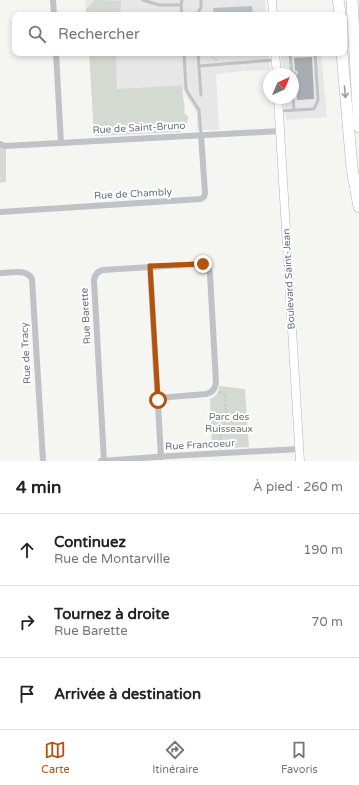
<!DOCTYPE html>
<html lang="fr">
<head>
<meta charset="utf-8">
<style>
	:root { --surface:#fff; --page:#f6f6f6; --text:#222; --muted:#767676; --line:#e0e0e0; --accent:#b45309 }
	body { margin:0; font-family:"Varela Round",sans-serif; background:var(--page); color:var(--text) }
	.compass { position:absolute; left:263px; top:68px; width:36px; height:36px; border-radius:50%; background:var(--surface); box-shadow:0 2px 6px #0003; rotate:44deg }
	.stop { position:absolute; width:12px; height:12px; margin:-9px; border:3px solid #b45309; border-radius:50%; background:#fff }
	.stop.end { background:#b45309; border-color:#fff; box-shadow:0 1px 4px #0008 }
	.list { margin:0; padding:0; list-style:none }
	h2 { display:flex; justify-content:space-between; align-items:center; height:52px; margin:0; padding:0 16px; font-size:17px }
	h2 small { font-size:13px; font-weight:400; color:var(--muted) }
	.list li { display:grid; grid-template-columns:26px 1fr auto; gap:12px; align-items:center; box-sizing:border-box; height:72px; padding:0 16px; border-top:1px solid var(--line) }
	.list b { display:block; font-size:15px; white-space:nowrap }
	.list p { margin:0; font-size:13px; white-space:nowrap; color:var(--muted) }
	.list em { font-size:13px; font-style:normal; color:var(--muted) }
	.icon { flex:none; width:22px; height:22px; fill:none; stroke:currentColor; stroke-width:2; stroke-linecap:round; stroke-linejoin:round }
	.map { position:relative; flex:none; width:359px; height:461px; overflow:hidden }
	.search { position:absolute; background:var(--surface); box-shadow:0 2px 6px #0003; left:12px; right:12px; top:12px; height:44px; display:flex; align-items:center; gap:10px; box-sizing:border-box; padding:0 14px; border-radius:8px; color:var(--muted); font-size:15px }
	.sheet { height:268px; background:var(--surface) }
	nav { display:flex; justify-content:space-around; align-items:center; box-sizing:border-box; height:56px; border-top:1px solid var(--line); background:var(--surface); font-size:11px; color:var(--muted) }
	nav a { display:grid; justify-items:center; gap:2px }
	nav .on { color:var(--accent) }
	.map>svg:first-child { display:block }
</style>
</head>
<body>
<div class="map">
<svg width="359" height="461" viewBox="0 0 359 461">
	<rect width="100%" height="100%" fill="#f5f5f2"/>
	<!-- built -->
	<g fill="#e6e7e6">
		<polygon points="85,0 265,0 266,15 86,15"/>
		<polygon points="116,53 268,53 270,70 242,71 216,74 219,130 195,130 197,127 197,114 194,108 185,94 182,85 117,89"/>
		<polygon points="281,53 321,53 327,117 286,120 284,98 293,98 293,74 283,74"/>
	</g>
	<!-- green -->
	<g fill="#d4dad2">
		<polygon points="95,0 121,1 120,15 86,15 86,9"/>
		<path d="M 89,53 L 116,53 L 117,89 L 182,85 C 183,89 182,92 183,95 C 183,102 186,104 184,112 C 185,114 187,115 188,117 C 189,122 183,128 180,132 L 94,136 Z"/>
		<polygon points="0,147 6,149 6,182 0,183"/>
		<path d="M 219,386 L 245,389 L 249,447 L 212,449 L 210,399 C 216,397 219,392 219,386 Z"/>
	</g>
	<!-- water -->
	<polygon fill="#b8c1c6" points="252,6 253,15 214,15 213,8"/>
	<!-- building -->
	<polygon fill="#a7adb2" points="312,57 314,99 297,100 295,76 298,73 297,71 295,70 294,58"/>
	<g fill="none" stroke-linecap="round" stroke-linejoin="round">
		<defs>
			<g id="secondary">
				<polyline points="272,0 273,15"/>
				<polyline points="275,53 277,74"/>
				<polyline points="278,98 300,461"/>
			</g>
			<g id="highway">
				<polyline points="338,0 339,5 340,15"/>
				<polyline points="352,0 359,127"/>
				<polyline points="342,53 352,168 359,207"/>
			</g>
		</defs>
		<!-- secondary casing -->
		<use href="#secondary" stroke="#b2b6ba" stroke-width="9"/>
		<!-- highway casing -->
		<use href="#highway" stroke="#b2b5b8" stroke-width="12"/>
		<!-- path -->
		<g stroke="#b9bbbe" stroke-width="1" stroke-dasharray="2 2" stroke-linecap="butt">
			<polyline points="212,53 213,59 219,60"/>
			<polyline points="295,77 296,96"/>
			<polyline points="293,90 296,90"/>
			<polyline points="219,392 225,394 226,421 221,430 221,449"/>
		</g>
		<!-- lane -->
		<g stroke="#bfc2c6" stroke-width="3">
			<polyline points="143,0 159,5 181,5"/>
			<polyline points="182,15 181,5 182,0"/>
			<polyline points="197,15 201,7 201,0"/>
			<polyline points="184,53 186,89 188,93 199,110 201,135"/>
			<polyline points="198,53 201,95"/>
			<polyline points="199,66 274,60"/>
			<polyline points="284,74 295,73"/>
			<polyline points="292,74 290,54 303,53"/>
			<polyline points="293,98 294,110"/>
			<polyline points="279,111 314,109 318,100 315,53"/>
		</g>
		<!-- street -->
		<g stroke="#bfc2c6" stroke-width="6">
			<polyline points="53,0 54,15"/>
			<polyline points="56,53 61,143"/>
			<polyline points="0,144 5,146 280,131"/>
			<polyline points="0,212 201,199 204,197 205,193 201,135"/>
			<polyline points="150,266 161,457"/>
			<path d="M 0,273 C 10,273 27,268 32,279 L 43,461"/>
			<polyline points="101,461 170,456 300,449"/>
			<path d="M 104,461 L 94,280 C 95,274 98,271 103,270 L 199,264 C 205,264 209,268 210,274 L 216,383 C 215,389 212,393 206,394 L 158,398"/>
		</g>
		<!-- secondary -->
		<use href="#secondary" stroke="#fff" stroke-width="8"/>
		<!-- highway -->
		<use href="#highway" stroke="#fff" stroke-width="11"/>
	</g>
	<!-- one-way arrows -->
	<defs><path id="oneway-shaft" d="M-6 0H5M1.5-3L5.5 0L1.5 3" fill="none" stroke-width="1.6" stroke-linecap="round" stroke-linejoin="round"/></defs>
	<use stroke="#959da6" href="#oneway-shaft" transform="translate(345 92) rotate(85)"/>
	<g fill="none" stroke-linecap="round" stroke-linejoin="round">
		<!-- route -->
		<polyline stroke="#b45309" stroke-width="5" points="158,400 150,266 199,264 203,264"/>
	</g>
	<g text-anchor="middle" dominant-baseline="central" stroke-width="4" stroke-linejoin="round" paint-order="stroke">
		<!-- street labels -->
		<g font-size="10" fill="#687380" stroke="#fff">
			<text transform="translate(139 128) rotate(-3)">Rue de Saint-Bruno</text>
			<text transform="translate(133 194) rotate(-3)">Rue de Chambly</text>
			<text transform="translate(289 279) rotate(-93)">Boulevard Saint-Jean</text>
			<text transform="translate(86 316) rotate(-93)">Rue Barette</text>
			<text transform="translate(26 353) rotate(-93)">Rue de Tracy</text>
			<text transform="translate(200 445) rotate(-3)">Rue Francoeur</text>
		</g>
		<!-- park labels -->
		<g font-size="10" fill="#687866" stroke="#fff">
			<text x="229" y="417">Parc des<tspan x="229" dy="12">Ruisseaux</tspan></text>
		</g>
	</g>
</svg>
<svg class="compass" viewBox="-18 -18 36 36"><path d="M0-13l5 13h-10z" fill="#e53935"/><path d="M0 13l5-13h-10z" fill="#767676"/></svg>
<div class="stop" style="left:158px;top:400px"></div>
<div class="stop end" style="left:203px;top:264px"></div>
<div class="search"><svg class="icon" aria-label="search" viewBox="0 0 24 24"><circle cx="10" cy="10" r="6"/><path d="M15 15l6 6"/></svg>Rechercher</div>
</div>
<section class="sheet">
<h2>4 min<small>À pied · 260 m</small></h2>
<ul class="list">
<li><svg class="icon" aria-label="ahead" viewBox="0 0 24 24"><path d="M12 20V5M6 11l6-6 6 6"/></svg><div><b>Continuez</b><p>Rue de Montarville</p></div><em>190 m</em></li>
<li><svg class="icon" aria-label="right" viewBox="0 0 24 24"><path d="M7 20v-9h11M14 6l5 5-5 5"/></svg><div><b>Tournez à droite</b><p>Rue Barette</p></div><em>70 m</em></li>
<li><svg class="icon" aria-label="arrive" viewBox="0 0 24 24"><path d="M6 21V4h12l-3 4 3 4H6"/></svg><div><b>Arrivée à destination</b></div></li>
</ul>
</section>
<nav>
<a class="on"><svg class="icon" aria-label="map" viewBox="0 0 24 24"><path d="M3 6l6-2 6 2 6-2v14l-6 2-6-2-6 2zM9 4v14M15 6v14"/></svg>Carte</a>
<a><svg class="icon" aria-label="directions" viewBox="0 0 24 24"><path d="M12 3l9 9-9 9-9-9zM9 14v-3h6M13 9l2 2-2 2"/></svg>Itinéraire</a>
<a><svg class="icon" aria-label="saved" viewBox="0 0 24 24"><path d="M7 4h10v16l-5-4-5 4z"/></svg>Favoris</a>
</nav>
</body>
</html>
